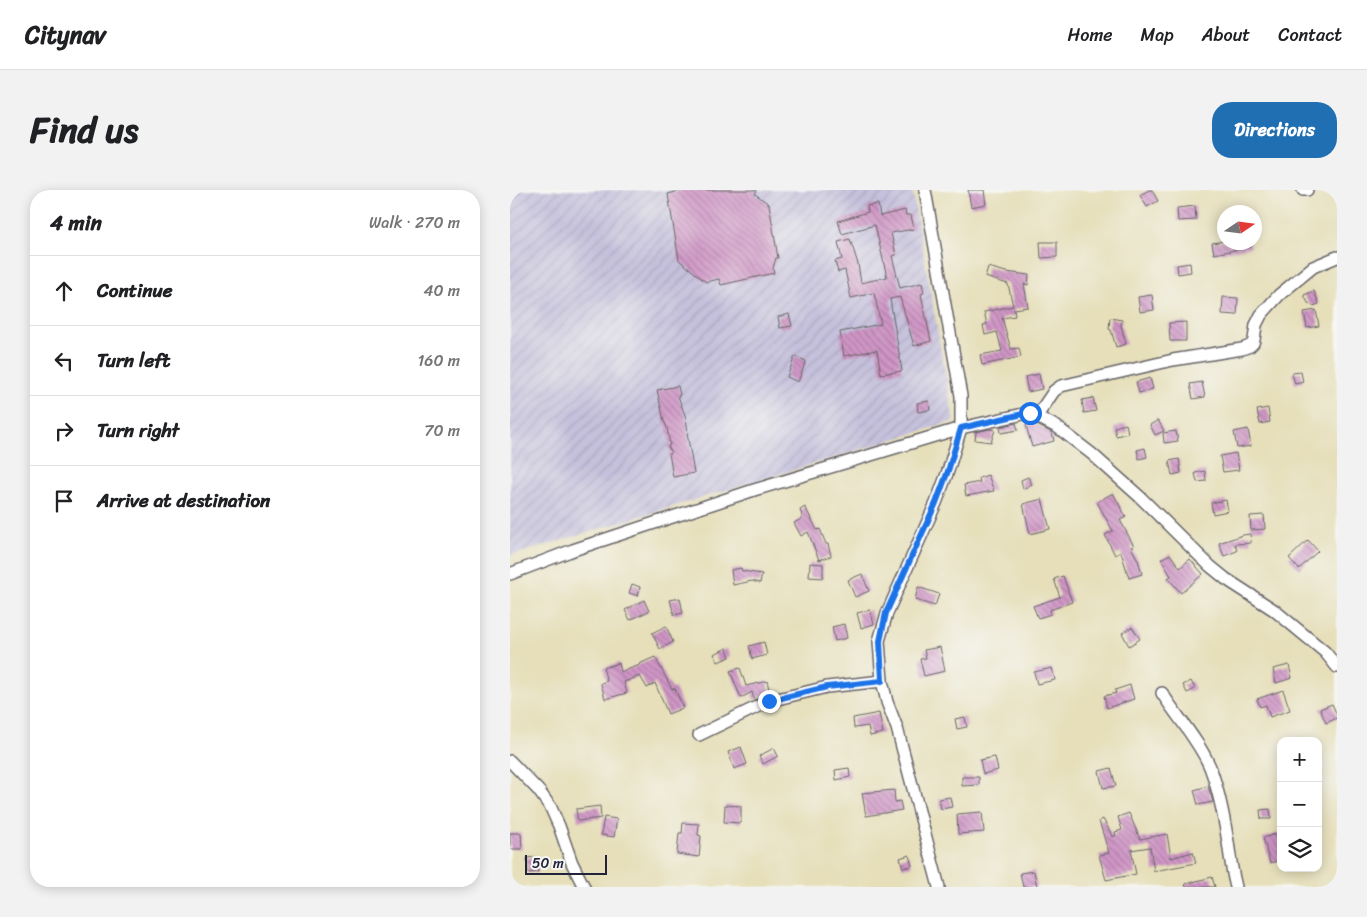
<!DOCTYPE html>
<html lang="en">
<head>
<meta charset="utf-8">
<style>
	:root { --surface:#fff; --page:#f2f2f2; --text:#202124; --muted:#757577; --line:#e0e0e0; --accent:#1f6fb2 }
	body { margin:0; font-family:Sriracha,sans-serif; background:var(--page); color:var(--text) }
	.controls { position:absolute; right:15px; bottom:15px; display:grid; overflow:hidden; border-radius:10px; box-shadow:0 2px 12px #0003 }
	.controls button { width:45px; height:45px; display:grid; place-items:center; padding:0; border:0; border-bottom:1px solid var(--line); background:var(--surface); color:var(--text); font:25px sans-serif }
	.compass { position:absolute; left:707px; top:15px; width:45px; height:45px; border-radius:50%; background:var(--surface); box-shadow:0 2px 12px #0003; rotate:77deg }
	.scale { position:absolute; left:15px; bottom:12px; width:82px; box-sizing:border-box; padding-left:5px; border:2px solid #22223b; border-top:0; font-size:14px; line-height:18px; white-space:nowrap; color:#22223b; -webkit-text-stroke:4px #f6f6f2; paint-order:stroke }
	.stop { position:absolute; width:15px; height:15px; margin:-11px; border:4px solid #1a73e8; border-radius:50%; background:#fff }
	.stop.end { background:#1a73e8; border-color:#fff; box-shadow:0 1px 5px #0008 }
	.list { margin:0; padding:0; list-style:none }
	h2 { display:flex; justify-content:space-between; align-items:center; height:65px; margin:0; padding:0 20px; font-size:21px }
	h2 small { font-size:16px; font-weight:400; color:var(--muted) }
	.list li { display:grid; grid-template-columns:32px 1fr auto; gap:15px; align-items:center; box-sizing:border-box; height:70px; padding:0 20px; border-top:1px solid var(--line) }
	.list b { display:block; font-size:19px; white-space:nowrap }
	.list em { font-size:16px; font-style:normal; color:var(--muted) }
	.icon { flex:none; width:28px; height:28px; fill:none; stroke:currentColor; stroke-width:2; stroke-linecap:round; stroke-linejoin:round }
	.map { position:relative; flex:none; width:827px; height:697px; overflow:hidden; border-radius:20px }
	header { display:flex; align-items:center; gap:30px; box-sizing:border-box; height:70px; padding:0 25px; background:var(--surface); border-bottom:1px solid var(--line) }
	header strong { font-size:24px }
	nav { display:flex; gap:28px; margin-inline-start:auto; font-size:18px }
	.intro { display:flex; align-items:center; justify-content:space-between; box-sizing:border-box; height:120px; padding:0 30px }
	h1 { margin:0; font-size:35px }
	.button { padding:12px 22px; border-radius:20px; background:var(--accent); color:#fff; font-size:18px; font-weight:700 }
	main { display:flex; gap:30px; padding:0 30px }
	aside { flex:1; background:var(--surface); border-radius:20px; box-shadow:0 2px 12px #0003 }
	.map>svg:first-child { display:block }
</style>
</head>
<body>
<header>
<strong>Citynav</strong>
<nav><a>Home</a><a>Map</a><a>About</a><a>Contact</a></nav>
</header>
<div class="intro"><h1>Find us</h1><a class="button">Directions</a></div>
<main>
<aside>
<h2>4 min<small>Walk · 270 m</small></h2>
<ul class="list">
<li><svg class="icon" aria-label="ahead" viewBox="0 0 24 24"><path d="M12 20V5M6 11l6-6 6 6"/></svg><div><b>Continue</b></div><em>40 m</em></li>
<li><svg class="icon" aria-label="left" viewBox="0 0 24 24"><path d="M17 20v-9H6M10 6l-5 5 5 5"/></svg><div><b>Turn left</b></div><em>160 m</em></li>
<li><svg class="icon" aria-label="right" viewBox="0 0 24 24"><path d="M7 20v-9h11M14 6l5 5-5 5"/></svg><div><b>Turn right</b></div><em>70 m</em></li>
<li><svg class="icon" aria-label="arrive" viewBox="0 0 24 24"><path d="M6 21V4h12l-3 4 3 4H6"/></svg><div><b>Arrive at destination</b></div></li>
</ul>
</aside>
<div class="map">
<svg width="827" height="697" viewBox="0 0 827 697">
	<defs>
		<pattern id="industrial-furrows" width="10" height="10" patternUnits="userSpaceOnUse" patternTransform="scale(1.25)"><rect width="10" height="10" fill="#c5c0db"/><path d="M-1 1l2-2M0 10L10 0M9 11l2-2" fill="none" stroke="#a9a5bd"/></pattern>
		<pattern id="building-back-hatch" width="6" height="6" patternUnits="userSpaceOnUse" patternTransform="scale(1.25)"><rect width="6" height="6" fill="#d096c6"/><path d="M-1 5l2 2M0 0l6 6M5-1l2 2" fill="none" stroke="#a87aa2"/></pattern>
	</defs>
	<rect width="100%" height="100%" fill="#f6f6f2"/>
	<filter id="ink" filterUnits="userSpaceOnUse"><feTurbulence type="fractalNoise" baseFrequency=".02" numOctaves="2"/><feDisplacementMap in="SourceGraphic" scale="10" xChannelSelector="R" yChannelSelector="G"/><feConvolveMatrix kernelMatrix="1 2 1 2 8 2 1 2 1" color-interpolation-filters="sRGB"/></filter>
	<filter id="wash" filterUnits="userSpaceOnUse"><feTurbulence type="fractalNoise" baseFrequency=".0096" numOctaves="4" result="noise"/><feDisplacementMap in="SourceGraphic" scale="20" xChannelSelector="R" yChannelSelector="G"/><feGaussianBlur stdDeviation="1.12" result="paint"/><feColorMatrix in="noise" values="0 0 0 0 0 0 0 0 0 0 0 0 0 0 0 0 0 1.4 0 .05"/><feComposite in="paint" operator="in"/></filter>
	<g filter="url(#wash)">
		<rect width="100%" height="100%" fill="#e6dfba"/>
		<!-- industrial -->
		<polygon fill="url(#industrial-furrows)" points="0,0 402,0 444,231 0,366"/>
		<g id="blocks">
			<!-- building -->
			<g fill="url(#building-back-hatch)">
				<polygon points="173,0 247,0 245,4 259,14 268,68 266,68 263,78 264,83 211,95 209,89 196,92 169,70 158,4"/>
				<polygon points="458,0 474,0 476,14 461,17"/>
				<polygon points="639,0 642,0 648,11 637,17 630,5"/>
				<polygon points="368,14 370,26 395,20 396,25 401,25 404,39 381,43 386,65 382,66 390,98 412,93 414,103 411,104 421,151 404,156 390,107 380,109 392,181 371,184 367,160 334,166 330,142 371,134 364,103 341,108 335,80 328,82 325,71 332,69 328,52 340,49 348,74 351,93 377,87 365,35 332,44 328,31 358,22 357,16"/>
				<polygon points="685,16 686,30 668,31 667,18"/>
				<polygon points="714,51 714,52 740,52 741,57 704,64 702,53"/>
				<polygon points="530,52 547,52 547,67 531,68"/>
				<polygon points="680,73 681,82 668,84 667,75"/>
				<polygon points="478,77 496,82 519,85 518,95 514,94 518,117 504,119 505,126 492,128 501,159 509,158 511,167 472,175 470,165 492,161 487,142 475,145 473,135 477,134 474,122 503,116 498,94 475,87"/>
				<polygon points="804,101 809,114 803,116 798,113 794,105"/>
				<polygon points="642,105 644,120 630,122 628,107"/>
				<polygon points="713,107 728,108 727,125 712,124"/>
				<polygon points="806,120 809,136 797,138 794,122"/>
				<polygon points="279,124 282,136 270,138 268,127"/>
				<polygon points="600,128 612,130 611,135 616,154 606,157 601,140 599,139"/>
				<polygon points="676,132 676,151 660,151 659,133"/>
				<polygon points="285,166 296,171 288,192 277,187"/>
				<polygon points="791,182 793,192 785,194 782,183"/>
				<polygon points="529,184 532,199 518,202 515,187"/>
				<polygon points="640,188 643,199 629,203 626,192"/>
				<polygon points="692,192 695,207 683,209 680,194"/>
				<polygon points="168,196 170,205 168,206 176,228 178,243 177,243 184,283 163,287 159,263 161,263 158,256 160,255 157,238 154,231 147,200"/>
				<polygon points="583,208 586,221 574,223 572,210"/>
				<polygon points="419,211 420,220 408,222 407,213"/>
				<polygon points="758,218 760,232 750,234 747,220"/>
				<polygon points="648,230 654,241 645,245 640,235"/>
				<polygon points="506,233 508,240 491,243 490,237"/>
				<polygon points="523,233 542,243 544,251 522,257 516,235"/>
				<polygon points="616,234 618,243 606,246 604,237"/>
				<polygon points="480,239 485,240 481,252 465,250 466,242"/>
				<polygon points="738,239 741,256 727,258 724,242"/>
				<polygon points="666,241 668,251 654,253 653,243"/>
				<polygon points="635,258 637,267 629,269 627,260"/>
				<polygon points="726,263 729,280 713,282 710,266"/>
				<polygon points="669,269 671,283 662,285 659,271"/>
				<polygon points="695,281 696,291 687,292 685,283"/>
				<polygon points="478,285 484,301 456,306 454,295 470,292 469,288"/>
				<polygon points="518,287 522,294 513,299 511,290"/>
				<polygon points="603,303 616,327 610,330 624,356 621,357 628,370 632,384 619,388 611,362 605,365 595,345 603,341 587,312"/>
				<polygon points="532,309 540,339 520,344 513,314"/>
				<polygon points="716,310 718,321 703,324 701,313"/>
				<polygon points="295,317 307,340 310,339 316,354 318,354 321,366 309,370 298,342 291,346 284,333 293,328 290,320"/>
				<polygon points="754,325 755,339 741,340 740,326"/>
				<polygon points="740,344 741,353 725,354 727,361 714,366 709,353 733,345"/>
				<polygon points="798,350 808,361 789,379 779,368"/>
				<polygon points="660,364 670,378 680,369 693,384 671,403 658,388 661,386 651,369"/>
				<polygon points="300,373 313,374 313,388 299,387"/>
				<polygon points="231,378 232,381 252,384 250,393 242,391 223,395 221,380"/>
				<polygon points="352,384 359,401 345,407 338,390"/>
				<polygon points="553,386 562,412 540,420 541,424 528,428 523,416 550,407 544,389"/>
				<polygon points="122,394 130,397 128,406 119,403"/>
				<polygon points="408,397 429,404 425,416 405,410"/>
				<polygon points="170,408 173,423 164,425 160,410"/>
				<polygon points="134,410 139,421 120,430 115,420"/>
				<polygon points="360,420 364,434 351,438 347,423"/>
				<polygon points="334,434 337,448 325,451 322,437"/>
				<polygon points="156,436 163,452 150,459 142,443"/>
				<polygon points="622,437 630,449 619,456 612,443"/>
				<polygon points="254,452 257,465 242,469 239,456"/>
				<polygon points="430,457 435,481 414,486 410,469 416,468 414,460"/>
				<polygon points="217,458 220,467 208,472 204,464"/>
				<polygon points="145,467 162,499 165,498 173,518 158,524 145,493 137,498 130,486 114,492 117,503 95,509 91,493 97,491 93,478 109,473 111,482 130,475 129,474"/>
				<polygon points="779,475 782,488 766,493 763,479"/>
				<polygon points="230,478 236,496 257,491 260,503 244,510 242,502 231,508 220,481"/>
				<polygon points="542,478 545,490 527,494 524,482"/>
				<polygon points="681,491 685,499 677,503 673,495"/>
				<polygon points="620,495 624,509 597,518 594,506 606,503 605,500"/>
				<polygon points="773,500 780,520 760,527 756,515 750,517 747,509"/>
				<polygon points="822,514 827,525 827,528 816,533 810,519"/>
				<polygon points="369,523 373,543 360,546 358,536 344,538 343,528"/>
				<polygon points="455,527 457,537 447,539 445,529"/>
				<polygon points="231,557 237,574 224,579 218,562"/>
				<polygon points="264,558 268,566 253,574 249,566"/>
				<polygon points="485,567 488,580 473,584 470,570"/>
				<polygon points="339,578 340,587 326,590 325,580"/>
				<polygon points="601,578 606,596 593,598 589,581"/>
				<polygon points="452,587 469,587 469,595 452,596"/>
				<polygon points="698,596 703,612 688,615 684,600"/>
				<polygon points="384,600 385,612 390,611 392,620 356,626 352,603"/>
				<polygon points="440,607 442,617 431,619 429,609"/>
				<polygon points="215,615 231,616 231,633 214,632"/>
				<polygon points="90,616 91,628 68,631 66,619"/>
				<polygon points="760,619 761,629 751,629 750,620"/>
				<polygon points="472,622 474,642 448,644 447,624"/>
				<polygon points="619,623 630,649 657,644 661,668 683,662 686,673 644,681 640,657 621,660 626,684 596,690 589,665 599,663 589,631 593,629 603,647 606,645 605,642 612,640 608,627"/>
				<polygon points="94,627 107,629 104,647 91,645"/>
				<polygon points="173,633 189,634 188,645 191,646 189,667 167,664 169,643 172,643"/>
				<polygon points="0,643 11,643 12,659 0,659"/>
				<polygon points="769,643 771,650 771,670 760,673 753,648"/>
				<polygon points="399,665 402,676 393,678 390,668"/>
				<polygon points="27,667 28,682 18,683 17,668"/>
				<polygon points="524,681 527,697 513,697 510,683"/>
				<polygon points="702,687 705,697 676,697 675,694"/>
			</g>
		</g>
	</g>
	<g filter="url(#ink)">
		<use href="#blocks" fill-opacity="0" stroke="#676467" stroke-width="1"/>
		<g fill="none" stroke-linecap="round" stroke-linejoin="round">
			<defs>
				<g id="minor">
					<polyline points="415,0 451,206 451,238 438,281 426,313 377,423 369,451 372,491 377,512 387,538 429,697"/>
					<polyline points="793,0 797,0"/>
					<polyline points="527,226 544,201 551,196 663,170 732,159 740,156 743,153 744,150 746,135 751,125 769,105 803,77 827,67"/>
					<polyline points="0,384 63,360 244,300 451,238 513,224 520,223 547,237 582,264 630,307 700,376 716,389 764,420 815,462 827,477"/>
					<path d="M 652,503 C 667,527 689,551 700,577 C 709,601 714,627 718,652 C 720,667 722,682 726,697"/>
					<polyline points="189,545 259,511 317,497 372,491"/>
					<polyline points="0,571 29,601 41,618 49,636 62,673 74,697"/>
				</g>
			</defs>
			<!-- minor casing -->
			<use href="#minor" stroke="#676467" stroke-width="14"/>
			<!-- minor -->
			<use href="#minor" stroke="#fff" stroke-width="11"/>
		</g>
	</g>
	<g fill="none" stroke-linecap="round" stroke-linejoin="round" filter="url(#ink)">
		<!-- route -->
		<polyline stroke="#1a73e8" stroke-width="6" points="259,511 317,497 372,491 370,451 376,423 426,313 438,281 451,238 513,224 520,223"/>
	</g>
</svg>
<div class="controls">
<button>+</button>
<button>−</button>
<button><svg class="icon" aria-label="layers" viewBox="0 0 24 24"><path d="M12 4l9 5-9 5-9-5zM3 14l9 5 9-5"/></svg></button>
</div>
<svg class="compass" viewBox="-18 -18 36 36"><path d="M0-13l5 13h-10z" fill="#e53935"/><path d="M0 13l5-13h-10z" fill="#757577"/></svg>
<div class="scale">50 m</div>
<div class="stop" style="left:520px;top:223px"></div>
<div class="stop end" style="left:259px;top:511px"></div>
</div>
</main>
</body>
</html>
